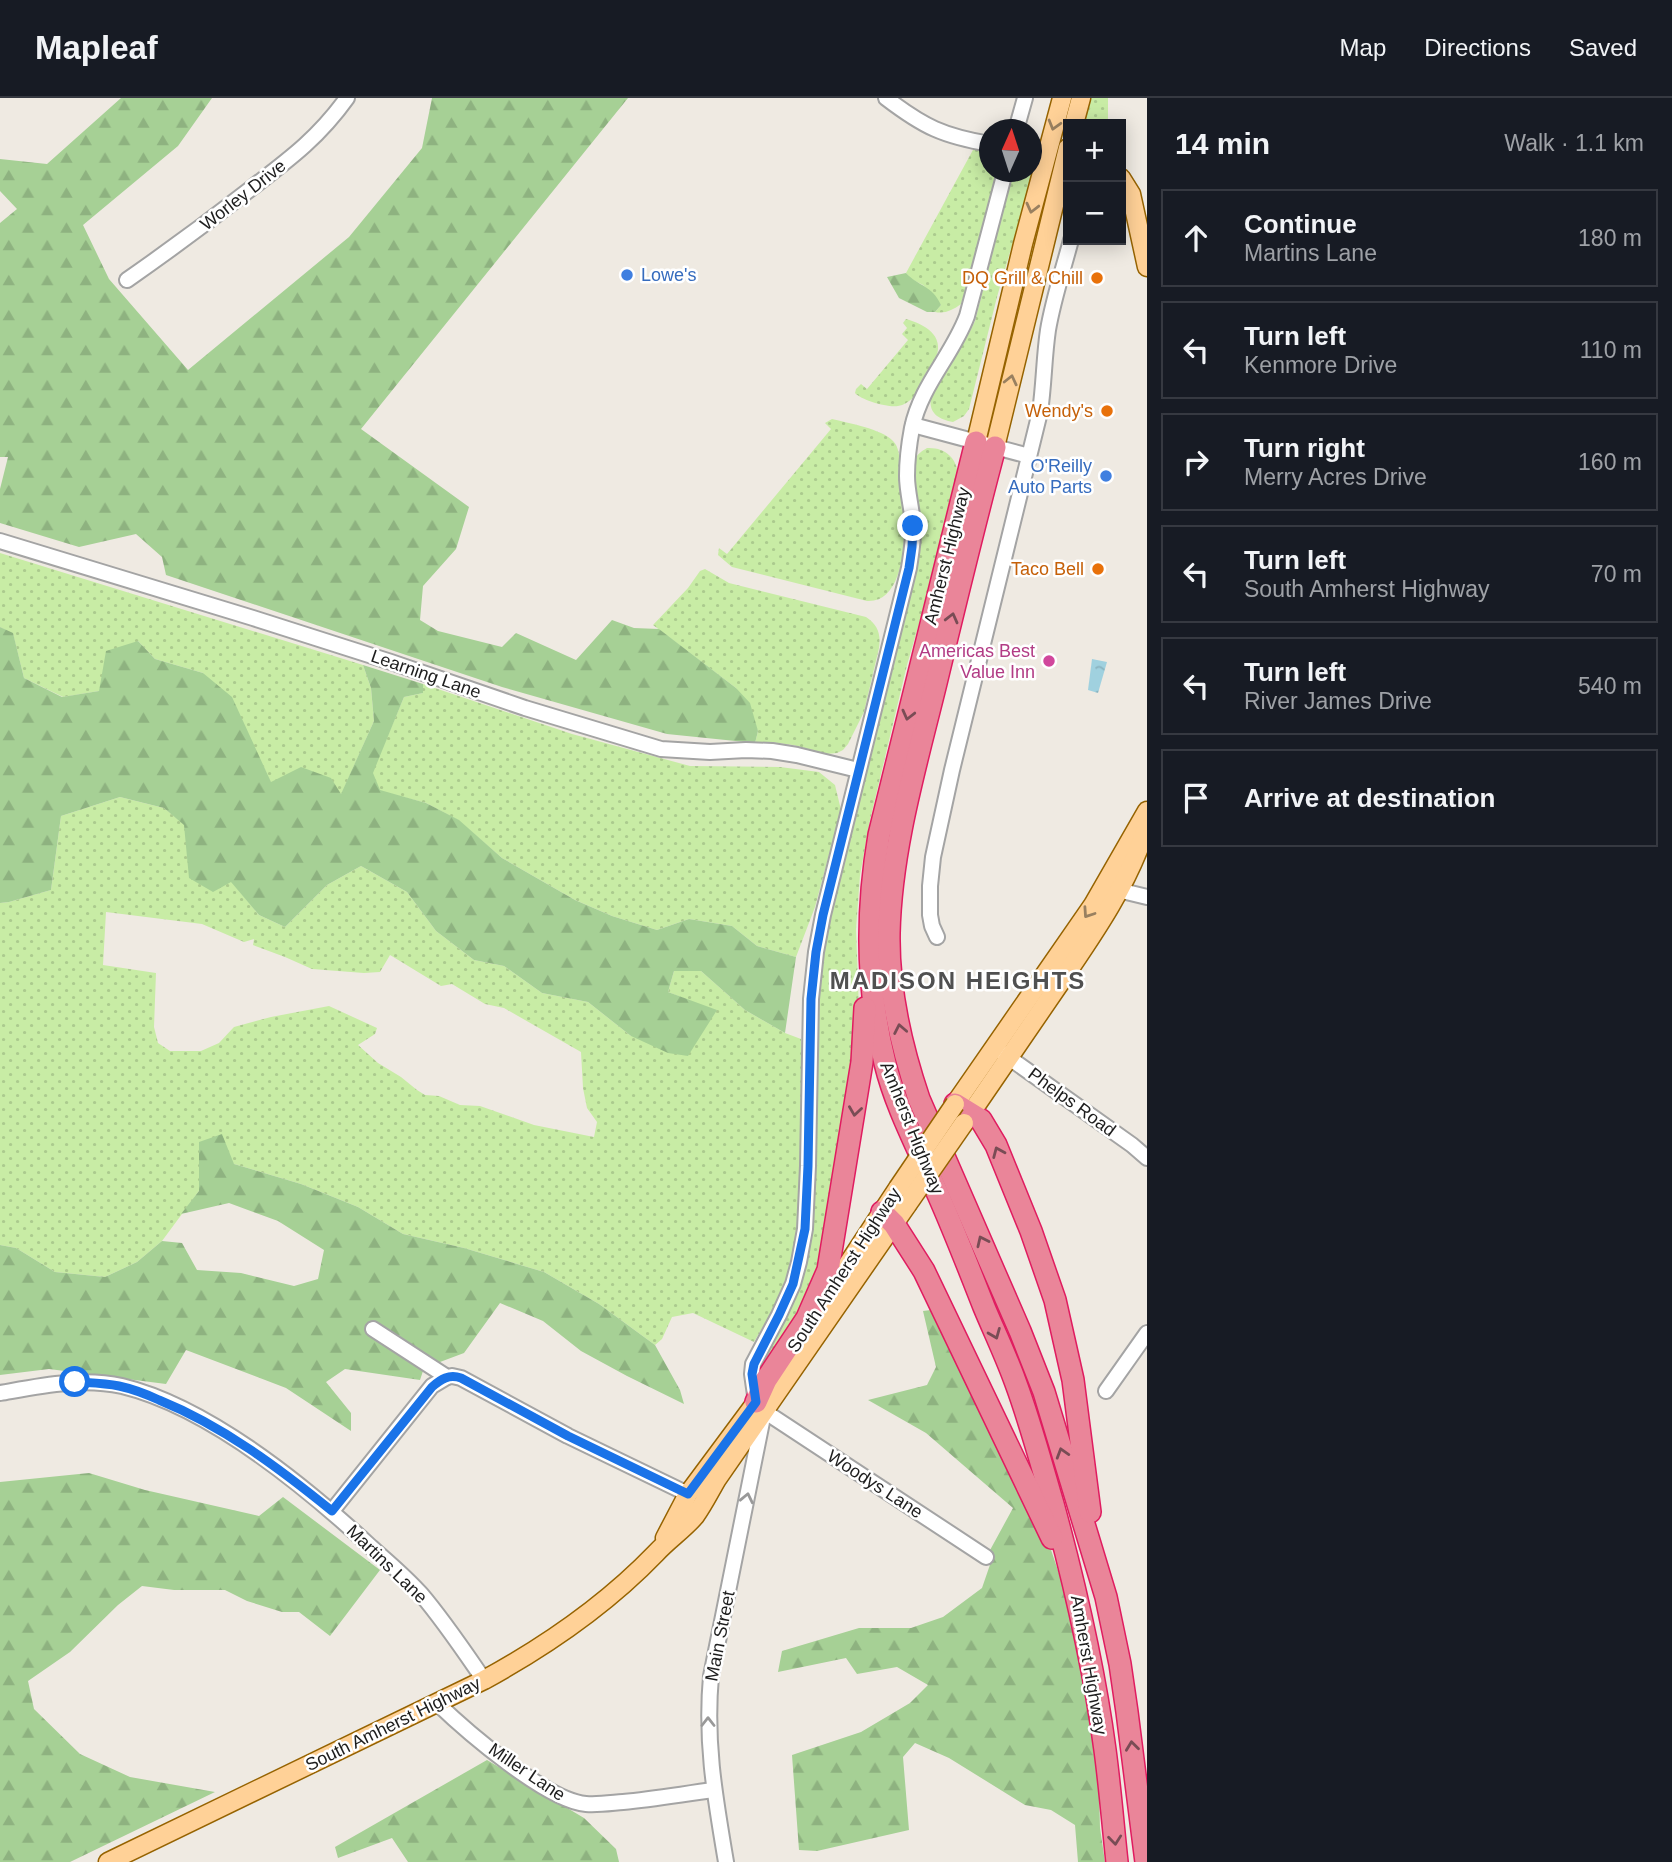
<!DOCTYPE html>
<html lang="en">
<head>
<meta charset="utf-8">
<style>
	:root { --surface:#171b24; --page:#20242c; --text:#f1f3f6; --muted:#9ea1a6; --line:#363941 }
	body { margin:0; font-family:Helvetica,sans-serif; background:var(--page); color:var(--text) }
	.controls { position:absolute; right:21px; top:21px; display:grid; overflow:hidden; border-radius:0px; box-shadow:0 4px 18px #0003 }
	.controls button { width:63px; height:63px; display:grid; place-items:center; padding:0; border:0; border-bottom:2px solid var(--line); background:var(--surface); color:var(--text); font:35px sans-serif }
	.compass { position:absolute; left:979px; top:21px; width:63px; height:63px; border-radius:50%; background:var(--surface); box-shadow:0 4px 18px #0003; rotate:3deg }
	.stop { position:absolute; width:21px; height:21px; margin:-16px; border:5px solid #1a73e8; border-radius:50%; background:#fff }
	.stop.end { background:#1a73e8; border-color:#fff; box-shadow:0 2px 7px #0008 }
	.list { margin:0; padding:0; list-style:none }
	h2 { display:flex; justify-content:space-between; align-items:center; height:91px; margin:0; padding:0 28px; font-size:30px }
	h2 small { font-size:23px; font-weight:400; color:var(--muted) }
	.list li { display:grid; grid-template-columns:46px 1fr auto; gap:21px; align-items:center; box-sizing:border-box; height:98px; margin:0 14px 14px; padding:0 14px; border:2px solid var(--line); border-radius:0px }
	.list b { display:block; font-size:26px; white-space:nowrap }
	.list p { margin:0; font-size:23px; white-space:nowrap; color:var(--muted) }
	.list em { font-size:23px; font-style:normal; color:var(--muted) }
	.icon { flex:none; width:38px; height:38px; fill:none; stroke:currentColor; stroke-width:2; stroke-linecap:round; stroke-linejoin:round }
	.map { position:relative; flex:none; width:1147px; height:1764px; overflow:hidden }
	header { display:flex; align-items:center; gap:42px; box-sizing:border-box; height:98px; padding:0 35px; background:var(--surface); border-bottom:2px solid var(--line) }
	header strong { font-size:33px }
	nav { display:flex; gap:38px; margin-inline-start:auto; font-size:24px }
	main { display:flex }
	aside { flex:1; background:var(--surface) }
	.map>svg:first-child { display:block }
</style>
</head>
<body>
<header>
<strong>Mapleaf</strong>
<nav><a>Map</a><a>Directions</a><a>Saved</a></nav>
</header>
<main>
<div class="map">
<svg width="1147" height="1764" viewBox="0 0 1147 1764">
	<defs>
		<pattern id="grass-dots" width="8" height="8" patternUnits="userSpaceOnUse" patternTransform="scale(1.75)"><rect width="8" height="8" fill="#c8eca5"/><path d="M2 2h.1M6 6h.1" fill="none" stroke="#abca8e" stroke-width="1.8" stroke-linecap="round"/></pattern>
		<pattern id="forest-firs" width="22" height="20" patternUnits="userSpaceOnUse" patternTransform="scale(1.75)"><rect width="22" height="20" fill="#a6d095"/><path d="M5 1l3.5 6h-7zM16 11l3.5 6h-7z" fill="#8eb280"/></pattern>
		<pattern id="water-ripples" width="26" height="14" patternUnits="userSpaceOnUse" patternTransform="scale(1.75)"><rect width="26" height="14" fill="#a0d1df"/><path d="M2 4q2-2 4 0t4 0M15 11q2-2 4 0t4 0" fill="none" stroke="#89b3bf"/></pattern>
	</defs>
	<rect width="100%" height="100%" fill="#efeae2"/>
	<!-- grass -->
	<g fill="url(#grass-dots)" fill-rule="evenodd">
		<polygon points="1087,0 1108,0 1108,26 1088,26 1085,19"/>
		<path d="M 980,49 L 989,52 L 990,74 L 998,74 L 985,127 L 961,206 C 953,212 945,216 935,214 L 941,207 L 923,187 L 911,181 L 906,175 L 974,50 Z"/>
		<path d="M 1032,67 L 1033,71 L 1030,85 L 997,199 L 969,311 L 964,318 L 953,324 C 938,321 928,315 931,298 L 966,241 L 975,223 L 1013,74 L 1032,74 Z"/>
		<path d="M 906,221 C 924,226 945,237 936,260 C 933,265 929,270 926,275 C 921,283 918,292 913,300 C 908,304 904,307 898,308 C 888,310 861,302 855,295 L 856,291 L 861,286 L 867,291 L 908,242 L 902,236 L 907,230 L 903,225 Z"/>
		<path d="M 832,321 C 848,325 882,331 893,343 C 903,353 898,372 900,385 C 901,400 904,414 904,429 C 905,453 900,505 867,503 L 732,469 L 718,457 L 719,450 L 727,456 L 831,331 L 825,325 Z"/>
		<path d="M 927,350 C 945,349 957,360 958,377 L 939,456 L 907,567 L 870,722 L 860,777 L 856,831 L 860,940 L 858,971 L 812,1198 L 762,1272 L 761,1270 L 760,1263 L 793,1197 L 814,1020 L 819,863 L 920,426 C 918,409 910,378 915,362 C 917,356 922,353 927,350 Z"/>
		<polygon points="0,455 363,567 371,590 374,623 341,697 271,685 258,657 203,575 155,561 138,543 99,593 63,599 24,580 13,536 0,529"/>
		<path d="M 705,471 L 729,485 L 866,519 C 878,527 881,536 879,550 L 864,614 L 848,646 L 843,652 L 837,655 L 827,656 L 793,647 L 770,644 L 755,645 L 758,633 L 736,590 L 653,527 L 688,490 L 700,473 Z"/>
		<polygon points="423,586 572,636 690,668 780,669 819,674 835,687 841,712 815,809 796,859 757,848 732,828 689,821 657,832 612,818 575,802 502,760 458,722 426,705 380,693 372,675 404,599 423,595"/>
		<path d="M 120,699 L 164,710 L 185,727 L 259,817 L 285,829 L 327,787 L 361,768 L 407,794 L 436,833 L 474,862 L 504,868 L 542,895 L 588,904 L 631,938 L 716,913 L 668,894 L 674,873 L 701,873 L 745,912 L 785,935 L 801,941 L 803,1007 L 802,1084 L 793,1158 L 782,1196 L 754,1244 L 693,1215 L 672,1219 L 662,1241 L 655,1247 L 599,1206 L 544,1174 L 464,1150 L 403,1136 L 358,1109 L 301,1086 L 234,1066 L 199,1044 L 199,1093 L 162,1143 L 137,1164 L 105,1179 L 55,1174 L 16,1150 L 0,1147 L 0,805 L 9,804 L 51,792 L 61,718 ZM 106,814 L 202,826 L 244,844 L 254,841 L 253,847 L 285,859 L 312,871 L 364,875 L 380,874 L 390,857 L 441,888 L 452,886 L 485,906 L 504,910 L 581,954 L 583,990 L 587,1010 L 597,1024 L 594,1039 L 534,1027 L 480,1008 L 460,1007 L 439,998 L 425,997 L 417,992 L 401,979 L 378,965 L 358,947 L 375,936 L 377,930 L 329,908 L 271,919 L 234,929 L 219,945 L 201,953 L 170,953 L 158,945 L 154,929 L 156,875 L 103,867 Z"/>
	</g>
	<!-- forest -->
	<g fill="url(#forest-firs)">
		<polygon points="121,0 212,0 178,48 83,127 109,181 188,272 349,139 422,50 432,0 628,0 361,331 469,409 456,451 423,488 420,522 438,533 502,549 516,535 576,562 612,522 634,530 659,531 736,590 750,605 758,633 755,645 667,636 502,589 166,477 162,459 136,436 79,449 0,425 0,391 8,359 0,359 0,125 17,111 0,93 0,61 47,66"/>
		<path d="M 906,175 C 919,189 932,187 941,207 L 935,214 L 927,214 L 899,200 L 887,179 Z"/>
		<polygon points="0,529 13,535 24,580 62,599 99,593 106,553 138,543 155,561 203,575 232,599 271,684 301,669 331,680 341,696 374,623 371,590 363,567 423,586 423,595 404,599 373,675 380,692 426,705 459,722 502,760 575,802 612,818 657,832 689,821 732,828 757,848 796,859 785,935 745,912 701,873 674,873 668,894 717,912 688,958 668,955 631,938 588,904 542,895 504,868 474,862 436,833 407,794 361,768 327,787 285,829 259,817 231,784 213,794 189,780 184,727 164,710 120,699 61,718 51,792 9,804 0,805"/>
		<polygon points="222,1036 234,1066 301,1086 358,1109 403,1136 464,1150 544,1174 599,1206 655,1247 680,1292 684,1306 627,1278 581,1253 543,1223 500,1205 464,1255 424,1270 420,1282 345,1271 326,1284 351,1315 351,1333 286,1290 186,1252 166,1286 49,1271 0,1277 0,1147 16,1150 55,1174 105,1179 137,1164 162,1143 182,1145 197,1172 241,1175 294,1188 318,1181 324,1152 278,1123 229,1105 181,1116 199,1093 199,1044"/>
		<polygon points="931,1212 990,1335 1028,1403 1049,1446 1068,1502 1098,1654 1100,1730 1105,1764 1078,1764 1075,1727 1051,1712 1025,1707 949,1660 915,1645 903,1659 909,1732 817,1753 799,1752 792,1657 861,1634 910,1605 928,1587 897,1569 857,1576 846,1560 778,1574 782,1553 859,1530 911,1530 943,1519 982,1490 993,1458 989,1454 1013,1410 926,1335 868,1302 927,1287 936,1269 923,1213"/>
		<polygon points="89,1375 145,1392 259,1418 283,1399 380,1472 330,1538 299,1514 282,1514 247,1503 225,1492 174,1492 142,1488 118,1507 70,1554 28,1583 34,1611 80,1656 130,1679 215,1694 70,1764 0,1764 0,1384"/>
		<polygon points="487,1662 584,1720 616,1751 619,1764 408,1764 392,1740 338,1760 335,1749"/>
	</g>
	<!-- water -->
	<polygon fill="url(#water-ripples)" points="1092,561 1107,564 1098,595 1088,592"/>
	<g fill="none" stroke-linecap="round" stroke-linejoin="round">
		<defs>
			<g id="minor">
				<path d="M 886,0 C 924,29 943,38 990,46"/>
				<polyline points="1016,32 1025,0"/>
				<polyline points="1032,52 1046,54"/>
				<path d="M 127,182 C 170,152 212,121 253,89 C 291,60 319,39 347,0"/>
				<polyline points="913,327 1029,358"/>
				<polyline points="0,443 253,520 391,564 525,610 661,651 710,654 746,652 772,653 797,657 858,672"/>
				<polyline points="1118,792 1147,799"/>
				<path d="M 937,839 L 932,828 L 930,817 L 930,788 L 933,759 L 952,672 L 1040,314 C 1044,287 1044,259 1048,232 C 1053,202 1063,172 1071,142"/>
				<polyline points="1001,954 1132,1047 1147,1060"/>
				<polyline points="373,1231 447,1279 452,1278 461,1280 568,1338 688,1396"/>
				<polyline points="1106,1293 1147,1235"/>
				<path d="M 0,1295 C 40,1288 81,1279 122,1288 C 209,1309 306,1389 371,1449 C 388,1464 406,1479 421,1496 C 444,1523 464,1553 484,1582"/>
				<polyline points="332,1413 432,1288 447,1279"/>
				<path d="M 986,1459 L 764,1313 L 756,1304 L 752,1276 L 753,1266 L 779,1217 L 793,1186 L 799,1164 L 805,1131 L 808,1068 L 811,901 L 816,854 L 823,817 L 909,470 C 911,456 914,441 913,427 C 912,410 907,394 907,378 C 907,362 909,346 912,330 C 921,287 952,258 967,218 L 1005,74"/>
				<path d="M 437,1605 C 466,1633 547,1703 586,1706 C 598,1707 611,1705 623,1704 C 654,1701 683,1696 714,1692"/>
				<path d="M 726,1764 C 715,1699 705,1644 711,1578 L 764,1314"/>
			</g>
			<g id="major">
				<polyline points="1074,26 1081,0"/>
				<polyline points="1121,80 1131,96 1147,169"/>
				<polyline points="976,344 1023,146 1062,0"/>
				<polyline points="995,349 1068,50"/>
				<polyline points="955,1006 1093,807 1147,713"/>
				<path d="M 964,1025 C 997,977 1029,930 1062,882 C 1095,834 1130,783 1147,727"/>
				<polyline points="817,1213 898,1090"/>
				<polyline points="665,1440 688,1396 763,1295"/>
				<path d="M 108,1764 L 484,1582 C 548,1547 606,1507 656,1455 C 668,1442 684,1431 695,1418 C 703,1407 710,1393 717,1381 L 907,1107"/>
			</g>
			<g id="highway">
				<path d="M 976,344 L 879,737 C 866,814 866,890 885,965 C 896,1010 919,1052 937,1094 C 954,1132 969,1171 984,1209 C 994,1233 1006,1258 1015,1283 C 1030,1323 1041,1365 1053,1406 C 1075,1487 1094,1569 1105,1652 C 1110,1689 1113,1727 1117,1764"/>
				<path d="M 995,349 C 974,427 955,506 936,585 C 916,667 891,750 889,835 C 888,891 901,948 919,1001 L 1020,1233 L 1044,1294 L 1106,1499 L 1120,1566 L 1127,1614 L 1146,1764"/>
				<polyline points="955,1006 981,1022 996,1047 1031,1133 1055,1202 1073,1282 1090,1414"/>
				<polyline points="882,1114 894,1126 924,1173 1052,1440"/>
				<polyline points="756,1304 766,1282 807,1220 828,1172 862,964 865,910"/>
			</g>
		</defs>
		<!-- minor casing -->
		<use href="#minor" stroke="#a4a4a4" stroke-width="18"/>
		<!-- major casing -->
		<use href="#major" stroke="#966300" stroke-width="21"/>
		<!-- highway casing -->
		<use href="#highway" stroke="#e01c60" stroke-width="24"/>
		<!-- minor -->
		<use href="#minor" stroke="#fff" stroke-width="14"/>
		<!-- major -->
		<use href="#major" stroke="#ffd197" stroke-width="18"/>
		<!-- highway -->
		<use href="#highway" stroke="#ea8599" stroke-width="21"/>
		<defs>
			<g id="major-bridge">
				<polyline points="898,1090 955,1006"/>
				<polyline points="907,1107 964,1025"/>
			</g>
		</defs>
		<!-- major-bridge casing -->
		<use href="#major-bridge" stroke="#966300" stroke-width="21" stroke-linecap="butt"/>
		<!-- major-bridge -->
		<use href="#major-bridge" stroke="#ffd197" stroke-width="18"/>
	</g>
	<!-- one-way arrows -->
	<defs><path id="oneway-chevron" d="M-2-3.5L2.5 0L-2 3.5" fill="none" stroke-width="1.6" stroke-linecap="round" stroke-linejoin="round" transform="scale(1.75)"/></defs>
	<g stroke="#998060">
		<use href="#oneway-chevron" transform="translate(1054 27) rotate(106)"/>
		<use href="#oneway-chevron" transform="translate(1032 110) rotate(104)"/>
		<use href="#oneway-chevron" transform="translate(1011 282) rotate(-77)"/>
		<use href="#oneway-chevron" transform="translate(1088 815) rotate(124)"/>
	</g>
	<g stroke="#794c55">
		<use href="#oneway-chevron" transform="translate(952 520) rotate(-76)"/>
		<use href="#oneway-chevron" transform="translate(908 617) rotate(104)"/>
		<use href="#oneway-chevron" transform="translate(900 931) rotate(-101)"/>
		<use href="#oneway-chevron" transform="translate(855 1013) rotate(98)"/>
		<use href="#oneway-chevron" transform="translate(998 1054) rotate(-113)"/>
		<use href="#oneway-chevron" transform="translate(982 1143) rotate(-115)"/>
		<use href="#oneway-chevron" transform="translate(995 1236) rotate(68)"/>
		<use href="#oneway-chevron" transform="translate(1062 1355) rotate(-107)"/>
		<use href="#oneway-chevron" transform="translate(1132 1648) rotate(-97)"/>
		<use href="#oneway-chevron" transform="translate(1115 1742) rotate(84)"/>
	</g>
	<g stroke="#999">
		<use href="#oneway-chevron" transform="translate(747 1400) rotate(-78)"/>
		<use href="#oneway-chevron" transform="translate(708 1624) rotate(-90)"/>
	</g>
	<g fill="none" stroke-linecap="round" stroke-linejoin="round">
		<!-- route -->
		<path stroke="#1a73e8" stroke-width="9" d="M 75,1284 C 90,1285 104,1285 119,1288 C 133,1291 146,1296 159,1302 C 223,1328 279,1370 332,1413 L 432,1289 C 441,1281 449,1276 461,1280 L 568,1338 L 688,1396 L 756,1304 L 752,1276 L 754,1266 L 779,1217 L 793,1186 L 805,1131 L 808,1068 L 811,901 L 816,854 L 823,817 L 909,470 L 912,449 L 913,428"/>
	</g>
	<!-- markers -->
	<g fill="#3f7fe0" stroke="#fff" stroke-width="2.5">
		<circle cx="627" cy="177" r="7"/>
		<circle cx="1106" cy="378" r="7"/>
	</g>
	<g fill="#e8710a" stroke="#fff" stroke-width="2.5">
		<circle cx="1097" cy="180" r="7"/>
		<circle cx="1107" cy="313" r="7"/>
		<circle cx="1098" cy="471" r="7"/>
	</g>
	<circle fill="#d1479c" stroke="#fff" stroke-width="2.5" cx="1049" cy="563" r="7"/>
	<g text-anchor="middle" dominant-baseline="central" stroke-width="5" stroke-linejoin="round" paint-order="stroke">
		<!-- street labels -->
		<g font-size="18" fill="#1d1d1d" stroke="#fff">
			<text transform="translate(243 97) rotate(-38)">Worley Drive</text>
			<text transform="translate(947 458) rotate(-76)">Amherst Highway</text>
			<text transform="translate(426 576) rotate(19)">Learning Lane</text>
			<text transform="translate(1072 1004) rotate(36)">Phelps Road</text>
			<text transform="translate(912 1030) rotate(68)">Amherst Highway</text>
			<text transform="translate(844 1172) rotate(-57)">South Amherst Highway</text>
			<text transform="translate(875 1386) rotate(33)">Woodys Lane</text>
			<text transform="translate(387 1466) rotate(44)">Martins Lane</text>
			<text transform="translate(720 1538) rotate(-79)">Main Street</text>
			<text transform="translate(1089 1567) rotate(80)">Amherst Highway</text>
			<text transform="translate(393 1626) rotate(-26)">South Amherst Highway</text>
			<text transform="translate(527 1674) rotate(34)">Miller Lane</text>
		</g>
		<!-- shop labels -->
		<g font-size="18" fill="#366cbe" stroke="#fff" text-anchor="start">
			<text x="641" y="177">Lowe's</text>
			<text x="1092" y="368" text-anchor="end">O'Reilly<tspan x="1092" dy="21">Auto Parts</tspan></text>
		</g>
		<!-- food labels -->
		<g font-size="18" fill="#c56008" stroke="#fff" text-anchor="end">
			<text x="1083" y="180">DQ Grill &amp; Chill</text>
			<text x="1093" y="313">Wendy's</text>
			<text x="1084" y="471">Taco Bell</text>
		</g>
		<!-- hotel labels -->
		<g font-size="18" fill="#b23c85" stroke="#fff" text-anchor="end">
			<text x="1035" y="553">Americas Best<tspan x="1035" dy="21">Value Inn</tspan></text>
		</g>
		<!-- district labels -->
		<g font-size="24" font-weight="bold" letter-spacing="2" fill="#505050" stroke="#fff">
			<text x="958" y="882">MADISON HEIGHTS</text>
		</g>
	</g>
</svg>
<div class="controls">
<button>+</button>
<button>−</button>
</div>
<svg class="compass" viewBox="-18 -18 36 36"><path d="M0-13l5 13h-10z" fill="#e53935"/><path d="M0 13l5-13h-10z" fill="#9ea1a6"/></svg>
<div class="stop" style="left:75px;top:1284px"></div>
<div class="stop end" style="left:913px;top:428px"></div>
</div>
<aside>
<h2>14 min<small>Walk · 1.1 km</small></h2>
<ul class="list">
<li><svg class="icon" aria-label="ahead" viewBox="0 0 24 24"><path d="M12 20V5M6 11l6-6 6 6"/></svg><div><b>Continue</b><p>Martins Lane</p></div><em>180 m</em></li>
<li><svg class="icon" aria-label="left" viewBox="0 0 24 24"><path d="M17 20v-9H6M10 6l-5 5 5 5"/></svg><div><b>Turn left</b><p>Kenmore Drive</p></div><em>110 m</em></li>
<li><svg class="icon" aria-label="right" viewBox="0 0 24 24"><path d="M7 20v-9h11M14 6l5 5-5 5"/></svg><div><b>Turn right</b><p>Merry Acres Drive</p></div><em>160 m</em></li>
<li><svg class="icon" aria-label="left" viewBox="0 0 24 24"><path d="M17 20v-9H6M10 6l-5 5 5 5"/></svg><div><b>Turn left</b><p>South Amherst Highway</p></div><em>70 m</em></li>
<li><svg class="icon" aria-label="left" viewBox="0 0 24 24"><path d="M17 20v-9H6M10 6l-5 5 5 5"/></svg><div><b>Turn left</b><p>River James Drive</p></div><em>540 m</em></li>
<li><svg class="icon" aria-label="arrive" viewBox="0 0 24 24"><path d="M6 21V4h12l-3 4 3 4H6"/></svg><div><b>Arrive at destination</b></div></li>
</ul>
</aside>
</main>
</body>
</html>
